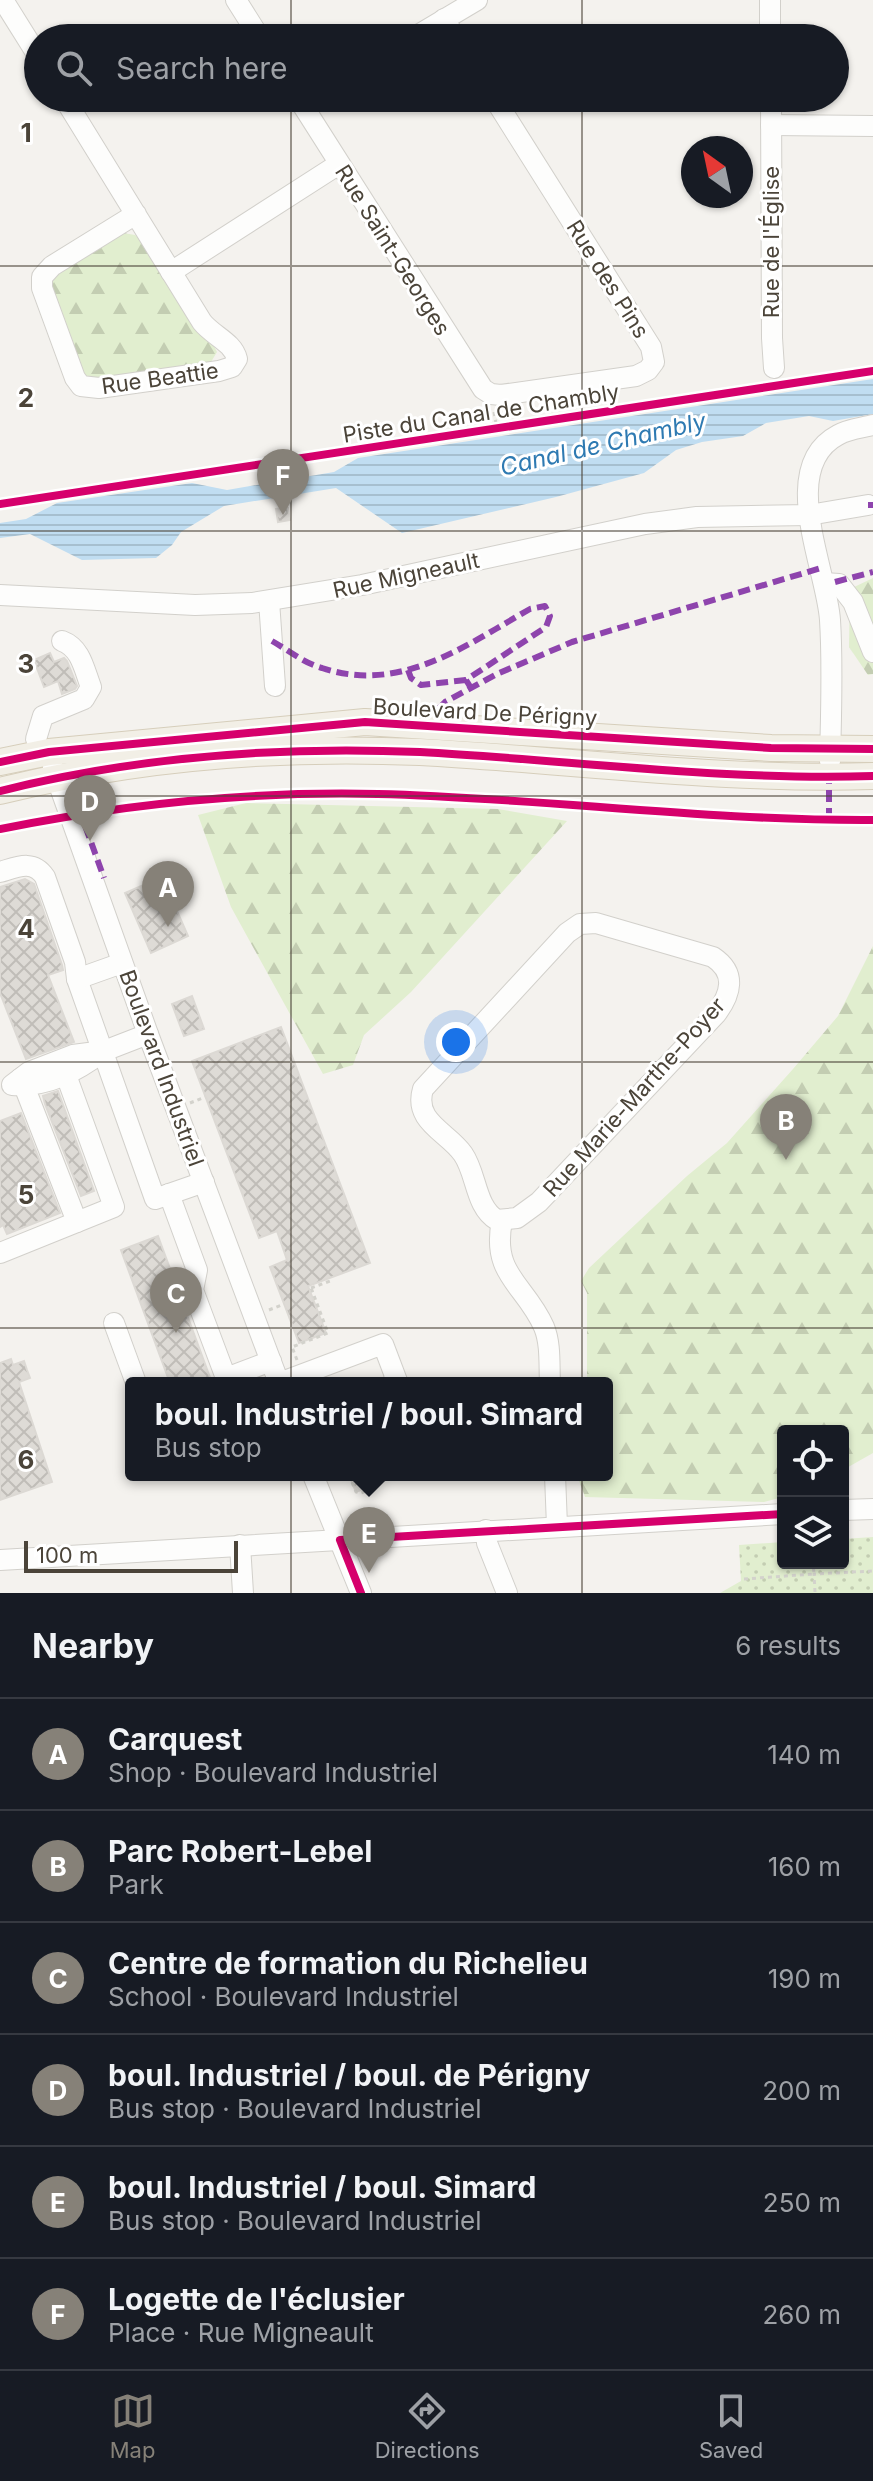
<!DOCTYPE html>
<html lang="en">
<head>
<meta charset="utf-8">
<style>
	:root { --surface:#171b24; --page:#20242c; --text:#f1f3f6; --muted:#9ea1a6; --line:#363941; --accent:#868178 }
	body { margin:0; font-family:Inter,sans-serif; background:var(--page); color:var(--text) }
	.controls { position:absolute; right:24px; bottom:24px; display:grid; overflow:hidden; border-radius:8px; box-shadow:0 2px 6px #0004 }
	.controls button { width:72px; height:72px; display:grid; place-items:center; padding:0; border:0; border-bottom:2px solid var(--line); background:var(--surface); color:var(--text); font:40px sans-serif }
	.compass { position:absolute; left:681px; top:136px; width:72px; height:72px; border-radius:50%; background:var(--surface); box-shadow:0 2px 6px #0004; rotate:327deg }
	.scale { position:absolute; left:24px; bottom:20px; width:214px; box-sizing:border-box; padding-left:8px; border:4px solid #4b4439; border-top:0; font-size:22px; line-height:28px; white-space:nowrap; color:#4b4439; -webkit-text-stroke:6px #fff; paint-order:stroke }
	.you { position:absolute; left:456px; top:1042px; width:28px; height:28px; margin:-20px; border:6px solid #fff; border-radius:50%; background:#1a73e8; box-shadow:0 0 0 12px #1a73e833 }
	.badge { display:grid; place-items:center; width:52px; height:52px; border-radius:50%; background:var(--accent); color:#fff; font-size:26px; font-weight:700 }
	.pin { position:absolute; translate:-50% -66px; filter:drop-shadow(0 2px 4px #0008) }
	.pin::after { content:''; position:absolute; top:42px; width:28px; height:24px; background:inherit; clip-path:polygon(0 0,100% 0,50% 100%) }
	.popup { position:absolute; left:125px; top:1377px; width:488px; height:104px; box-sizing:border-box; display:grid; place-content:center; border-radius:8px; background:var(--surface); filter:drop-shadow(0 2px 6px #0005); font-size:26px; white-space:nowrap; color:var(--muted) }
	.popup b { font-size:30px; color:var(--text) }
	.popup::after { content:''; position:absolute; left:50%; top:100%; margin-left:-16px; border:16px solid transparent; border-top-color:var(--surface) }
	.list { margin:0; padding:0; list-style:none }
	h2 { display:flex; justify-content:space-between; align-items:center; height:104px; margin:0; padding:0 32px; font-size:34px }
	h2 small { font-size:26px; font-weight:400; color:var(--muted) }
	.list li { display:grid; grid-template-columns:52px 1fr auto; gap:24px; align-items:center; box-sizing:border-box; height:112px; padding:0 32px; border-top:2px solid var(--line) }
	.list b { display:block; font-size:30px; white-space:nowrap }
	.list p { margin:0; font-size:26px; white-space:nowrap; color:var(--muted) }
	.list em { font-size:26px; font-style:normal; color:var(--muted) }
	.icon { flex:none; width:44px; height:44px; fill:none; stroke:currentColor; stroke-width:2; stroke-linecap:round; stroke-linejoin:round }
	.map { position:relative; flex:none; width:873px; height:1593px; overflow:hidden }
	.search { position:absolute; background:var(--surface); box-shadow:0 2px 6px #0004; left:24px; right:24px; top:24px; height:88px; display:flex; align-items:center; gap:20px; box-sizing:border-box; padding:0 28px; border-radius:44px; color:var(--muted); font-size:30px }
	.sheet { height:776px; background:var(--surface) }
	nav { display:flex; justify-content:space-around; align-items:center; box-sizing:border-box; height:112px; border-top:2px solid var(--line); background:var(--surface); font-size:22px; color:var(--muted) }
	nav a { display:grid; justify-items:center; gap:4px }
	nav .on { color:var(--accent) }
	.map>svg:first-child { display:block }
</style>
</head>
<body>
<div class="map">
<svg width="873" height="1593" viewBox="0 0 873 1593">
	<defs>
		<pattern id="green-dots" width="8" height="8" patternUnits="userSpaceOnUse" patternTransform="scale(2)"><rect width="8" height="8" fill="#e1eecf"/><path d="M2 2h.1M6 6h.1" fill="none" stroke="#c3cdb2" stroke-width="1.8" stroke-linecap="round"/></pattern>
		<pattern id="forest-firs" width="22" height="20" patternUnits="userSpaceOnUse" patternTransform="scale(2)"><rect width="22" height="20" fill="#e1eecf"/><path d="M5 1l3.5 6h-7zM16 11l3.5 6h-7z" fill="#c3cdb2"/></pattern>
		<pattern id="water-rules" width="6" height="5" patternUnits="userSpaceOnUse" patternTransform="scale(2)"><rect width="6" height="5" fill="#c0ddf1"/><path d="M0 2.5h6" fill="none" stroke="#a6bfcf"/></pattern>
		<pattern id="building-cross-hatch" width="8" height="8" patternUnits="userSpaceOnUse" patternTransform="scale(2)"><rect width="8" height="8" fill="#dedbd6"/><path d="M0 0l8 8M0 8l8-8" fill="none" stroke="#c0bdb8"/></pattern>
	</defs>
	<rect width="100%" height="100%" fill="#f4f2ee"/>
	<!-- green -->
	<polygon fill="url(#green-dots)" points="873,1537 873,1593 720,1593 741,1581 739,1545 783,1542 783,1563 843,1563 843,1539"/>
	<!-- forest -->
	<g fill="url(#forest-firs)">
		<path d="M 123,233 L 135,235 L 140,239 L 203,337 L 214,346 L 217,352 L 211,362 L 91,380 L 83,373 L 53,291 C 52,286 51,284 54,279 C 60,267 109,241 123,233 Z"/>
		<polygon points="873,578 873,674 868,675 849,647 850,589"/>
		<polygon points="246,803 498,809 567,821 411,992 364,1035 353,1065 323,1074 231,907 198,815"/>
		<polygon points="873,946 873,1453 843,1470 843,1431 783,1431 783,1497 764,1502 585,1497 577,1475 607,1475 607,1383 587,1383 587,1293 581,1281 589,1268 687,1176 727,1143 793,1069 838,1016"/>
	</g>
	<!-- water -->
	<polygon fill="url(#water-rules)" points="873,379 873,414 833,421 809,416 766,423 743,436 702,442 676,450 644,473 556,497 402,533 336,488 224,506 181,532 172,545 156,558 82,560 30,534 0,538 0,523 26,519 57,503 192,483 227,490 334,472 358,458"/>
	<!-- building -->
	<g fill="url(#building-cross-hatch)" stroke="#dcd9d4" stroke-width="2">
		<polygon points="288,508 290,520 278,522 276,509"/>
		<polygon points="50,653 54,662 64,658 67,661 77,686 75,689 62,694 58,681 44,687 34,660"/>
		<polygon points="162,877 188,936 151,953 125,893"/>
		<polygon points="25,879 34,884 62,965 63,970 48,975 74,1042 26,1059 0,993 0,887"/>
		<polygon points="192,996 204,1029 184,1036 172,1004"/>
		<polygon points="281,1027 370,1263 308,1286 326,1333 299,1343 270,1267 287,1260 277,1231 259,1238 192,1061"/>
		<polygon points="58,1091 94,1191 81,1196 45,1104 43,1096"/>
		<polygon points="21,1113 60,1213 7,1234 3,1225 0,1227 0,1121"/>
		<polygon points="158,1236 212,1383 170,1383 121,1250"/>
		<polygon points="11,1359 13,1365 24,1361 27,1370 30,1378 19,1382 52,1482 0,1500 0,1363"/>
		<polygon points="349,1475 396,1475 396,1476 356,1492"/>
	</g>
	<g fill="none" stroke-linecap="round" stroke-linejoin="round">
		<defs>
			<g id="minor">
				<polyline points="3,0 38,56"/>
				<polyline points="236,0 260,38"/>
				<polyline points="770,0 770,38"/>
				<polyline points="444,19 456,38"/>
				<polyline points="413,38 477,0"/>
				<path d="M 64,98 L 202,322 C 213,336 233,342 237,359 L 232,367 L 219,371 L 99,388 L 81,386 L 75,378 L 42,288 L 42,277 L 52,266 L 136,214"/>
				<polyline points="298,98 483,389 491,394 501,395 636,376 648,370 654,362 651,347 494,98"/>
				<polyline points="771,98 772,338 774,368"/>
				<polyline points="771,125 873,126"/>
				<polyline points="171,272 339,164"/>
				<polyline points="824,583 839,584 853,602 873,652"/>
				<polyline points="0,595 195,605 252,603 362,585 645,524 697,517 809,515 868,505"/>
				<polyline points="269,601 275,686"/>
				<path d="M 36,739 L 43,716 L 84,699 L 91,687 C 84,669 81,648 62,641"/>
				<path d="M 830,761 C 831,714 833,666 830,620 C 827,570 777,467 838,435 C 848,429 861,428 873,425"/>
				<polyline points="53,768 148,1034 279,1383"/>
				<path d="M 0,872 C 17,867 33,859 45,877 L 75,962 L 77,979 L 155,1199 L 204,1182"/>
				<path d="M 596,923 L 713,957 C 737,973 731,994 716,1014 L 539,1202 L 517,1218 L 497,1220 C 475,1207 477,1174 463,1154 C 448,1132 413,1122 423,1089 L 567,933 L 580,924 Z"/>
				<polyline points="77,979 122,963"/>
				<path d="M 104,1051 C 76,1072 48,1087 12,1085 L 29,1072 L 73,1055 L 104,1051 L 148,1034"/>
				<polyline points="21,1078 77,1222"/>
				<polyline points="169,1194 197,1270 193,1290 226,1378 271,1361"/>
				<path d="M 502,1221 C 491,1275 525,1284 544,1327 C 551,1344 549,1365 550,1383"/>
				<polyline points="0,1253 114,1207 66,1075"/>
				<polyline points="114,1323 136,1383"/>
				<polyline points="279,1383 383,1344 397,1381 392,1383"/>
				<polyline points="313,1475 361,1593"/>
				<polyline points="555,1475 557,1526"/>
				<polyline points="843,1510 873,1509"/>
				<polyline points="486,1530 487,1543 507,1593"/>
				<polyline points="240,1545 243,1593"/>
				<polyline points="0,1560 783,1514"/>
			</g>
			<g id="major">
				<polyline points="0,762 49,752 365,722 771,748 873,749"/>
				<path d="M 0,791 C 136,757 280,746 420,752 C 569,760 724,781 873,776"/>
			</g>
		</defs>
		<!-- minor casing -->
		<use href="#minor" stroke="#d2d0cb" stroke-width="22"/>
		<!-- major casing -->
		<use href="#major" stroke="#d6cebb" stroke-width="28"/>
		<!-- path -->
		<g stroke="#d3d2cc" stroke-width="3" stroke-dasharray="4 4" stroke-linecap="butt">
			<polyline points="494,412 497,429"/>
			<polyline points="190,1103 205,1097"/>
			<polyline points="311,1288 333,1280"/>
			<polyline points="269,1310 284,1304"/>
			<polyline points="297,1360 292,1347 328,1333 310,1285"/>
			<polyline points="349,1475 356,1492 361,1493 369,1490"/>
			<polyline points="744,1579 814,1574 813,1563"/>
			<polyline points="815,1592 814,1574 873,1571"/>
		</g>
		<!-- minor -->
		<use href="#minor" stroke="#fdfdfc" stroke-width="20"/>
		<!-- major -->
		<use href="#major" stroke="#f2efe6" stroke-width="26"/>
		<!-- quiet -->
		<g stroke="#8e44ad" stroke-width="6" stroke-dasharray="12 6" stroke-linecap="butt">
			<polyline points="868,505 873,505"/>
			<polyline points="835,582 873,572"/>
			<path d="M 272,641 C 288,650 304,663 322,668 C 400,694 465,646 530,609 L 545,606 L 550,616 L 546,627 L 466,680 L 471,688"/>
			<polyline points="408,670 411,678 421,685 466,680"/>
			<polyline points="438,709 445,702 497,674 572,642 821,568"/>
			<polyline points="82,792 78,806 104,878"/>
			<polyline points="829,820 829,777"/>
		</g>
		<defs>
			<g id="cycleway">
				<polyline points="0,504 873,371"/>
				<polyline points="0,762 49,752 365,722 771,748 873,749"/>
				<path d="M 0,791 C 136,757 280,746 420,752 C 569,760 724,781 873,776"/>
				<path d="M 0,829 C 124,804 251,791 378,794 C 543,798 708,821 873,820"/>
				<polyline points="361,1593 340,1540 783,1514"/>
			</g>
		</defs>
		<!-- cycleway casing -->
		<use href="#cycleway" stroke="#fff" stroke-width="13"/>
		<!-- cycleway -->
		<use href="#cycleway" stroke="#d6006c" stroke-width="8"/>
	</g>
	<!-- grid -->
	<path fill="none" stroke="#4b4439" stroke-width="2" stroke-opacity="0.55" d="M 291,0 L 291,38M 582,0 L 582,38M 291,98 L 291,1593M 582,98 L 582,1593M 0,266 L 873,266M 0,531 L 873,531M 0,796 L 873,796M 0,1062 L 873,1062M 0,1328 L 873,1328"/>
	<g text-anchor="middle" dominant-baseline="central" stroke-width="6" stroke-linejoin="round" paint-order="stroke">
		<!-- street labels -->
		<g font-size="22" fill="#4b4439" stroke="#fff">
			<text transform="translate(771 242) rotate(-90)">Rue de l'Église</text>
			<text transform="translate(393 250) rotate(58)">Rue Saint-Georges</text>
			<text transform="translate(608 279) rotate(58)">Rue des Pins</text>
			<text transform="translate(160 378) rotate(-8)">Rue Beattie</text>
			<text transform="translate(481 413) rotate(-9)">Piste du Canal de Chambly</text>
			<text transform="translate(406 575) rotate(-12)">Rue Migneault</text>
			<text transform="translate(485 712) rotate(3)">Boulevard De Périgny</text>
			<text transform="translate(162 1068) rotate(70)">Boulevard Industriel</text>
			<text transform="translate(634 1097) rotate(-48)">Rue Marie-Marthe-Poyer</text>
		</g>
		<!-- water labels -->
		<g font-size="24" font-style="italic" fill="#2e7ab2" stroke="#fff">
			<text transform="translate(603 444) rotate(-13)">Canal de Chambly</text>
		</g>
	</g>
	<g font-size="26" text-anchor="middle" font-weight="bold" fill="#4b4439" stroke="#fff" stroke-width="6" stroke-linejoin="round" paint-order="stroke">
		<text x="26" y="142">1</text>
		<text x="26" y="407">2</text>
		<text x="26" y="673">3</text>
		<text x="26" y="938">4</text>
		<text x="26" y="1204">5</text>
		<text x="26" y="1469">6</text>
	</g>
</svg>
<div class="controls">
<button><svg class="icon" aria-label="locate" viewBox="0 0 24 24"><circle cx="12" cy="12" r="6"/><path d="M12 2v4M12 18v4M2 12h4M18 12h4"/></svg></button>
<button><svg class="icon" aria-label="layers" viewBox="0 0 24 24"><path d="M12 4l9 5-9 5-9-5zM3 14l9 5 9-5"/></svg></button>
</div>
<svg class="compass" viewBox="-18 -18 36 36"><path d="M0-13l5 13h-10z" fill="#e53935"/><path d="M0 13l5-13h-10z" fill="#9ea1a6"/></svg>
<div class="scale">100 m</div>
<div class="you"></div>
<div class="pin badge" style="left:168px;top:927px">A</div>
<div class="pin badge" style="left:786px;top:1160px">B</div>
<div class="pin badge" style="left:176px;top:1333px">C</div>
<div class="pin badge" style="left:90px;top:841px">D</div>
<div class="pin badge" style="left:369px;top:1573px">E</div>
<div class="popup"><b>boul. Industriel / boul. Simard</b>Bus stop</div>
<div class="pin badge" style="left:283px;top:515px">F</div>
<div class="search"><svg class="icon" aria-label="search" viewBox="0 0 24 24"><circle cx="10" cy="10" r="6"/><path d="M15 15l6 6"/></svg>Search here</div>
</div>
<section class="sheet">
<h2>Nearby<small>6 results</small></h2>
<ul class="list">
<li><span class="badge">A</span><div><b>Carquest</b><p>Shop · Boulevard Industriel</p></div><em>140 m</em></li>
<li><span class="badge">B</span><div><b>Parc Robert-Lebel</b><p>Park</p></div><em>160 m</em></li>
<li><span class="badge">C</span><div><b>Centre de formation du Richelieu</b><p>School · Boulevard Industriel</p></div><em>190 m</em></li>
<li><span class="badge">D</span><div><b>boul. Industriel / boul. de Périgny</b><p>Bus stop · Boulevard Industriel</p></div><em>200 m</em></li>
<li><span class="badge">E</span><div><b>boul. Industriel / boul. Simard</b><p>Bus stop · Boulevard Industriel</p></div><em>250 m</em></li>
<li><span class="badge">F</span><div><b>Logette de l'éclusier</b><p>Place · Rue Migneault</p></div><em>260 m</em></li>
</ul>
</section>
<nav>
<a class="on"><svg class="icon" aria-label="map" viewBox="0 0 24 24"><path d="M3 6l6-2 6 2 6-2v14l-6 2-6-2-6 2zM9 4v14M15 6v14"/></svg>Map</a>
<a><svg class="icon" aria-label="directions" viewBox="0 0 24 24"><path d="M12 3l9 9-9 9-9-9zM9 14v-3h6M13 9l2 2-2 2"/></svg>Directions</a>
<a><svg class="icon" aria-label="saved" viewBox="0 0 24 24"><path d="M7 4h10v16l-5-4-5 4z"/></svg>Saved</a>
</nav>
</body>
</html>
